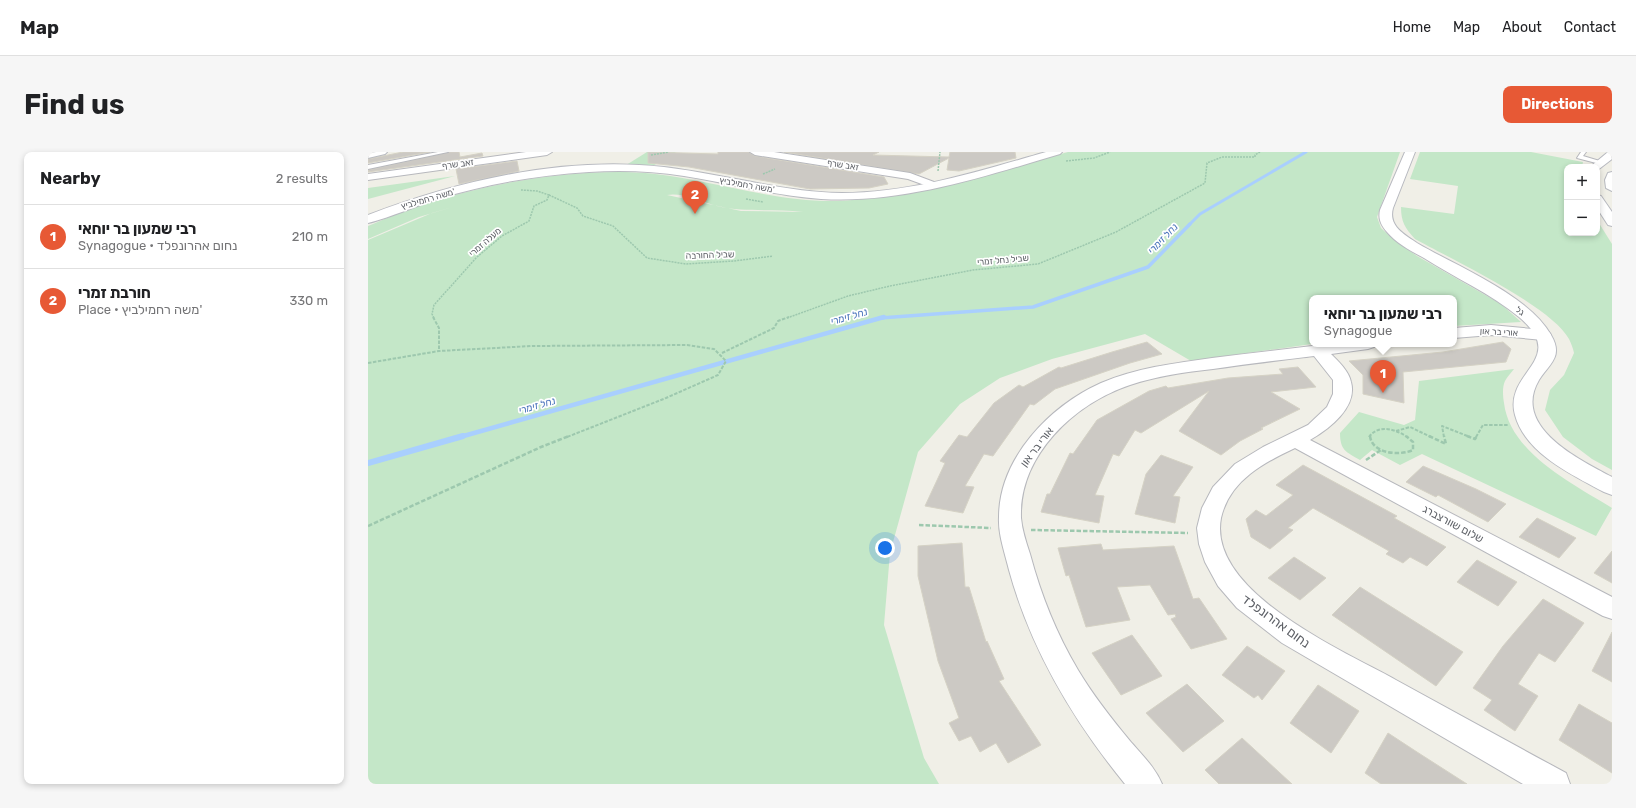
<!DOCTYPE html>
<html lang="en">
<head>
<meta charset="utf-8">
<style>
	:root { --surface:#fff; --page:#f6f6f6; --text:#202124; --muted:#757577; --line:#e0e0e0; --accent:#e75935 }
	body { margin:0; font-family:Rubik,"Noto Sans Hebrew",sans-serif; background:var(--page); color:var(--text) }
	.controls { position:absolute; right:12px; top:12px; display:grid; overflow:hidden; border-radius:8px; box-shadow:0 2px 6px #0003 }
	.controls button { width:36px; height:36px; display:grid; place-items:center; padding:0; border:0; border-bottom:1px solid var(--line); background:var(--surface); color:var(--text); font:20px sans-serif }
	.you { position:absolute; left:517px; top:396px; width:14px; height:14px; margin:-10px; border:3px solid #fff; border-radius:50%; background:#1a73e8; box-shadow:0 0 0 6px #1a73e833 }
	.badge { display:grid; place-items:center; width:26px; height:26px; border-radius:50%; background:var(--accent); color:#fff; font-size:13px; font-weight:700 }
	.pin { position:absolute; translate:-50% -33px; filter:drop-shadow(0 1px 2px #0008) }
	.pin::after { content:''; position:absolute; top:21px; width:14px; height:12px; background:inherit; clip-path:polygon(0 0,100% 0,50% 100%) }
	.popup { position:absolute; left:941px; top:143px; width:148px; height:52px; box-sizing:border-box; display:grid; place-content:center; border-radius:8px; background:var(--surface); filter:drop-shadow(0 1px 3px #0005); font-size:13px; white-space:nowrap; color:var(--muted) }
	.popup b { font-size:15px; color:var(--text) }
	.popup::after { content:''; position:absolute; left:50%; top:100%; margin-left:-8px; border:8px solid transparent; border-top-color:var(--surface) }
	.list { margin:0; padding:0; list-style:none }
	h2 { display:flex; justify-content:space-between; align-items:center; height:52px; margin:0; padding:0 16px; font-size:17px }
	h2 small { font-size:13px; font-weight:400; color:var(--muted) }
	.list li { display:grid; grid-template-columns:26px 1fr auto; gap:12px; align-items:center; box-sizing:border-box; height:64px; padding:0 16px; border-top:1px solid var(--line) }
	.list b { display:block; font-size:15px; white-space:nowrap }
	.list p { margin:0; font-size:13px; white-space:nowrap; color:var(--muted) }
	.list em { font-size:13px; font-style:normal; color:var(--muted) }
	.map { position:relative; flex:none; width:1244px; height:632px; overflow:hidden; border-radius:8px }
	header { display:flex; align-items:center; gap:24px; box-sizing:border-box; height:56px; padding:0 20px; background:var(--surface); border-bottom:1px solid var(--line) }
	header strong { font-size:19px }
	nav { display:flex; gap:22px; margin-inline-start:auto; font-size:14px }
	.intro { display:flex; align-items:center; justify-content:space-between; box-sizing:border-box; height:96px; padding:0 24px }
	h1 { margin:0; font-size:28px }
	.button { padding:10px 18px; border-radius:8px; background:var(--accent); color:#fff; font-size:14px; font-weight:700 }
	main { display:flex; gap:24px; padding:0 24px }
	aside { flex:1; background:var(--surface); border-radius:8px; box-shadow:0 2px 6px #0003 }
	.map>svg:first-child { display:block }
</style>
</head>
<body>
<header>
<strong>Map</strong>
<nav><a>Home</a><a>Map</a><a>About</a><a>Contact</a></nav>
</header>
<div class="intro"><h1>Find us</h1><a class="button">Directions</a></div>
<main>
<aside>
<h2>Nearby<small>2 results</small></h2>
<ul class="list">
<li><span class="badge">1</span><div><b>רבי שמעון בר יוחאי</b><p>Synagogue · נחום אהרונפלד</p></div><em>210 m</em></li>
<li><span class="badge">2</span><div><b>חורבת זמרי</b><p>Place · משה רחמילביץ'</p></div><em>330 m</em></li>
</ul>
</aside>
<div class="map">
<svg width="1244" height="632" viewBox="0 0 1244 632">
	<rect width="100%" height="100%" fill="#f0efe7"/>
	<!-- green -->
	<g fill="#c4e7c8" fill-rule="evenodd">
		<polygon points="279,0 308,0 283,15 255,15"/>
		<path d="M 700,0 L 1032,0 L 1009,65 L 1013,76 L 1025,87 L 1049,104 L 1133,152 L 1153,170 L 1086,174 L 1086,146 L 944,146 L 944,192 L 823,209 L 777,182 L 684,207 L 632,226 L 592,252 L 550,300 L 522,401 L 516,473 L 556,606 L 571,632 L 0,632 L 0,88 L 64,61 L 85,55 L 51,65 L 0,87 L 0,74 C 15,68 31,60 47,55 C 118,31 213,14 287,22 C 348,29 407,50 469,49 C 496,48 523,43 550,37 C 601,27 651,14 700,0 ZM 299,43 C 314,40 334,50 349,54 C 377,61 407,56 435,60 L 373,59 Z"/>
		<path d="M 1052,0 L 1163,0 L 1215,10 L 1214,15 L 1199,15 L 1199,81 L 1229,81 L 1229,68 L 1244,92 L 1244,318 L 1224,307 L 1195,285 L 1177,258 L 1182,238 L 1196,223 L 1206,201 C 1205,196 1203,191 1201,187 C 1183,154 1083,107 1047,87 C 1037,76 1033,70 1033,55 L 1086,62 L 1090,34 L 1042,27 Z"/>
		<polygon points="87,24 0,47 0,36"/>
		<path d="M 1146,217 C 1143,221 1139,225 1137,229 C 1134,235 1135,245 1136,251 C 1142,301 1205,332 1244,356 L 1228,384 L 1054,302 L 1032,313 L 1004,298 L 992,308 C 978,300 972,298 972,281 L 991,260 L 1036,273 L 1047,268 L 1051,229 Z"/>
	</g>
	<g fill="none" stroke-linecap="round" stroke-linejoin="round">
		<!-- stream-far3 -->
		<polyline stroke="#a9cffe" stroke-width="3" points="821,73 832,62 938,0"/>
		<!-- stream-far2 -->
		<polyline stroke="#a9cffe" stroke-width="3.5" points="512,166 665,155 780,115 822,72"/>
		<!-- stream-far1 -->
		<polyline stroke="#a9cffe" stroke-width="4.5" points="92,285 516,165"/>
		<!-- stream -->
		<polyline stroke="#a9cffe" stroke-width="6" points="0,311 95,284"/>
	</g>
	<!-- building -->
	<g fill="#ccc9c4" stroke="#d5d2c5">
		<polygon points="35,0 62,0 0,11 0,7"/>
		<polygon points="81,0 91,0 92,5 114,1 115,4 0,20 0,18"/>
		<polygon points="280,0 350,2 350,0 381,0 387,4 516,25 520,32 501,36 442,37 321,15 280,11"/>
		<polygon points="416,0 511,0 505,3 581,5 582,0 647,0 648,6 591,19 579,18 581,6 551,22"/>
		<polygon points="149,9 151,19 91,32 88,17"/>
		<polygon points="779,190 794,202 762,211 687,237 666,253 662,252 625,304 616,302 597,334 606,335 595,361 557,354 577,311 572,309 591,283 599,285 626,251 651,233 655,235 691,215 693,216 744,200"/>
		<polygon points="1135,190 1143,197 1138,210 1035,220 1036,251 995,242 995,223 981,209 1075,200"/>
		<polygon points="930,215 948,235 903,240 932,257 893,276 895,277 872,289 853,303 811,279 841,239 773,281 767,278 751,304 745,302 727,343 736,344 731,371 673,360 679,342 682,342 702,301 705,302 729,268 781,239 798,234 800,236 860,226 915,222 911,217"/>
		<polygon points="793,303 825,315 805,344 812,345 807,371 767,362 778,322"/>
		<polygon points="935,313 1029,364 1026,366 1078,395 1059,414 1042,405 1035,411 1018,402 1021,399 945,356 920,376 925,378 902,397 883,385 878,367 888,358 898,364 925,343 908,333"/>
		<polygon points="1055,314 1108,337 1138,352 1120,370 1070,343 1068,345 1038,330"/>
		<polygon points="1169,366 1208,386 1191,406 1151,385"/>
		<polygon points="594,391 597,435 601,435 618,490 619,489 636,527 631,529 673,593 640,611 628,591 612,600 603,584 591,589 581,571 591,566 570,509 550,424 550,394"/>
		<polygon points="733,392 735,398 806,394 825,447 831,446 859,487 823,497 803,467 808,465 807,462 800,463 782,433 749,435 762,468 718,475 701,423 698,424 690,396"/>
		<polygon points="1244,399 1244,431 1226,421"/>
		<polygon points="926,405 958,426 932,448 900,426"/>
		<polygon points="1109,408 1149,430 1130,454 1089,430"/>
		<polygon points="992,435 1095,500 1068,534 964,463"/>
		<polygon points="1175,447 1216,471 1187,510 1171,501 1150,532 1170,544 1147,579 1116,558 1124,548 1105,536 1135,494"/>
		<polygon points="1244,480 1244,530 1224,519"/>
		<polygon points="764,483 794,524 753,543 724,501"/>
		<polygon points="879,494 917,519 894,548 890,543 886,546 854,523"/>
		<polygon points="819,532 856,569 815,600 778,561"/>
		<polygon points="950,533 991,559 963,601 922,571"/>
		<polygon points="1211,552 1244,571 1244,621 1191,588"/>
		<polygon points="1020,581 1049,600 1099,632 1013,632 997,621"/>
		<polygon points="874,586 924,632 851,632 837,618"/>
	</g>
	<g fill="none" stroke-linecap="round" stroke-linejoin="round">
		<defs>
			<g id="lane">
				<polygon points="70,0 80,0 0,17 0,13"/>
				<polygon points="1213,0 1218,0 1215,4 1235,10 1232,12 1209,6"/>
			</g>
			<g id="street">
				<polygon points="158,0 184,0 179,3 0,28 0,22"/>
				<polygon points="382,0 406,0 542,21 566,30 567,32 562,35 540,27 387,3"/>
				<polygon points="1123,173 1175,178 1181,180 1183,183 1181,186 1175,188 1123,183 1086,186 1086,176"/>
				<path d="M 961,192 L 1008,192 L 1006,195 L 1000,197 L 963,202 C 970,209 981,219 983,230 C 990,255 961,277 942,288 L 1244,445 L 1244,467 L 1235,464 L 927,296 C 912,303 896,311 882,322 C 868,333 857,348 853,366 C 839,440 976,499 1028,528 C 1084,559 1141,590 1198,621 L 1202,632 L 1155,632 L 914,491 L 869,456 L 850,434 L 837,410 L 831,392 L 829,376 L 834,356 L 845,335 L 867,312 L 895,295 L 940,273 L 959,255 L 965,242 L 965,228 L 946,204 C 913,208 879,212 845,217 C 817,220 789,224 762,233 C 706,252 651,303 653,366 C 654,378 658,390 662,402 C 673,443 688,481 710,518 C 725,543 743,566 762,589 C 774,603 787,615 794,632 L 757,632 C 705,568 663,498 641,418 C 637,401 630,383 631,365 C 631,306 682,254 733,231 C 768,216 807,211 844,206 C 883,201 922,197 961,192 Z"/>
			</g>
			<g id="secondary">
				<polygon points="0,0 19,0 17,2 0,6"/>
				<path d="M 678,0 L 694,0 L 692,2 C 615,25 534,52 453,47 C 407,44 362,31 316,24 C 285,19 252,18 221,20 C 170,23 119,32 70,47 C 47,54 24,65 0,71 L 0,63 C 92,28 197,4 296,15 C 355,22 414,40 474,41 C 543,41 612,19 678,0 Z"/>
				<path d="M 1037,0 L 1047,0 L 1025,56 C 1020,74 1036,82 1049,91 C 1088,114 1161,143 1183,183 C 1196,205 1181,212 1171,228 C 1143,275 1212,308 1244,325 L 1244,343 L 1236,340 C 1204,323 1157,301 1147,263 C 1135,219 1202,208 1151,165 C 1122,141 1087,126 1056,106 C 1043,99 1028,91 1019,80 C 1013,73 1010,67 1012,58 Z"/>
				<polygon points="1240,0 1244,0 1244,7 1231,17 1229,18 1229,15 1222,15"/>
				<polygon points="1244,20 1244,39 1238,36 1237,28 1240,21"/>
				<polygon points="1229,43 1233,44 1244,60 1244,74 1240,73 1229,56"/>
			</g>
		</defs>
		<!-- lane casing -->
		<use href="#lane" stroke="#b7b8bd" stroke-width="2"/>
		<!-- street casing -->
		<use href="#street" stroke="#b7b8bd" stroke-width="2"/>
		<!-- secondary casing -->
		<use href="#secondary" stroke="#b8bac0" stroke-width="2"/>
		<!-- path-far2 -->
		<g stroke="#9dc8ae" stroke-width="1.5" stroke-dasharray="2 1" stroke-linecap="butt">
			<polyline points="283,3 301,0"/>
			<polyline points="698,9 726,6 742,0"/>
			<polyline points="570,19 572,0"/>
			<polyline points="395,22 407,17"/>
			<polyline points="181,43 209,56 215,64 245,74 279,106 318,112 366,109 405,104"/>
			<polyline points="378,47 395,50"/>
			<polyline points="66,166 64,162 66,153 109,105 134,84 161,69 166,54 179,48 181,43 169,39 153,38"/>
			<polyline points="419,166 480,144 522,134 605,118 670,112 748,80 837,31 839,11 854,5 887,5 887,3 892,0"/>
		</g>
		<!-- path-far1 -->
		<g stroke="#9dc8ae" stroke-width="2" stroke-dasharray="3.5 1.5" stroke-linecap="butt">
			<polyline points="65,165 71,176 71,199"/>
			<polyline points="354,201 406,176 410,169 421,165"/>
			<polyline points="0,211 71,199 164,194 319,193 346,197 358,209 350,223 298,246 199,285"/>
			<polyline points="1028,279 1042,275 1063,285"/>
			<path d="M 1001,285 C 1010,272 1028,277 1039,285"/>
			<polyline points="1076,285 1074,274 1102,285"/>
			<polyline points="1108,285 1115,273 1141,273"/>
		</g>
		<!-- path -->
		<g stroke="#9dc8ae" stroke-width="2.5" stroke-dasharray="4.5 2" stroke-linecap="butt">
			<path d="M 1002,284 C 1004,302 1032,304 1045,298 L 1045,290 L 1038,284"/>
			<polyline points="1061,284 1078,292 1076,284"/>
			<polyline points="1099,284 1107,287 1109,284"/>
			<polyline points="998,308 1013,298"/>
			<polyline points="551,373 623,376"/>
			<polyline points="0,374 173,295 201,284"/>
			<polyline points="663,378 820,381"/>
		</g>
		<!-- lane -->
		<use href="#lane" fill="#fff" fill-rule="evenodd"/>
		<!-- street -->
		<use href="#street" fill="#fff" fill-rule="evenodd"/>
		<!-- secondary -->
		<use href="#secondary" fill="#fff" fill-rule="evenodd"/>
	</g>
	<g text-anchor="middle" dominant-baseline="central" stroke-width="3.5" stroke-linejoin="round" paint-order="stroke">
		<!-- far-street labels -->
		<g font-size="9" fill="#5e6167" stroke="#fff">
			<text transform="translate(90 12) rotate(-8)">זאב שרף</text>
			<text transform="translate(475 13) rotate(9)">זאב שרף</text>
			<text transform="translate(379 33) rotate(10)">משה רחמילביץ'</text>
			<text transform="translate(60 47) rotate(-16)">משה רחמילביץ'</text>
			<text transform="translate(117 90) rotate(-41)">מעלה זמרי</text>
			<text transform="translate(342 103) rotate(-2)">שביל החורבה</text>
			<text transform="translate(635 108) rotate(-5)">שביל נחל זמרי</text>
			<text transform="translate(1152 159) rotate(36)">גל</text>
			<text transform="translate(1131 180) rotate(3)">אורי בר און</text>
		</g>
		<!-- far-water labels -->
		<g font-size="10" font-style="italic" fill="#4771ba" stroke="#fff">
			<text transform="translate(795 87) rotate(-46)">נחל זימרי</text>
			<text transform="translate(481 165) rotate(-16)">נחל זימרי</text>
			<text transform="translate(169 254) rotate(-16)">נחל זימרי</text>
		</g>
		<!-- street labels -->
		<g font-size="11" fill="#5e6167" stroke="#fff">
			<text transform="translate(669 295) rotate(-53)">אורי בר און</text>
			<text transform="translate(1085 372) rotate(28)">שלום שוורצברג</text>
		</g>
		<!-- near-street labels -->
		<g font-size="13" fill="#5e6167" stroke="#fff">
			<text transform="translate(908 469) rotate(36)">נחום אהרונפלד</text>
		</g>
	</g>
</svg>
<div class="controls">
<button>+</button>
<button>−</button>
</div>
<div class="you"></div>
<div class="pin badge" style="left:1015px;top:241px">1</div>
<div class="popup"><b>רבי שמעון בר יוחאי</b>Synagogue</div>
<div class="pin badge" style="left:327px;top:62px">2</div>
</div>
</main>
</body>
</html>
